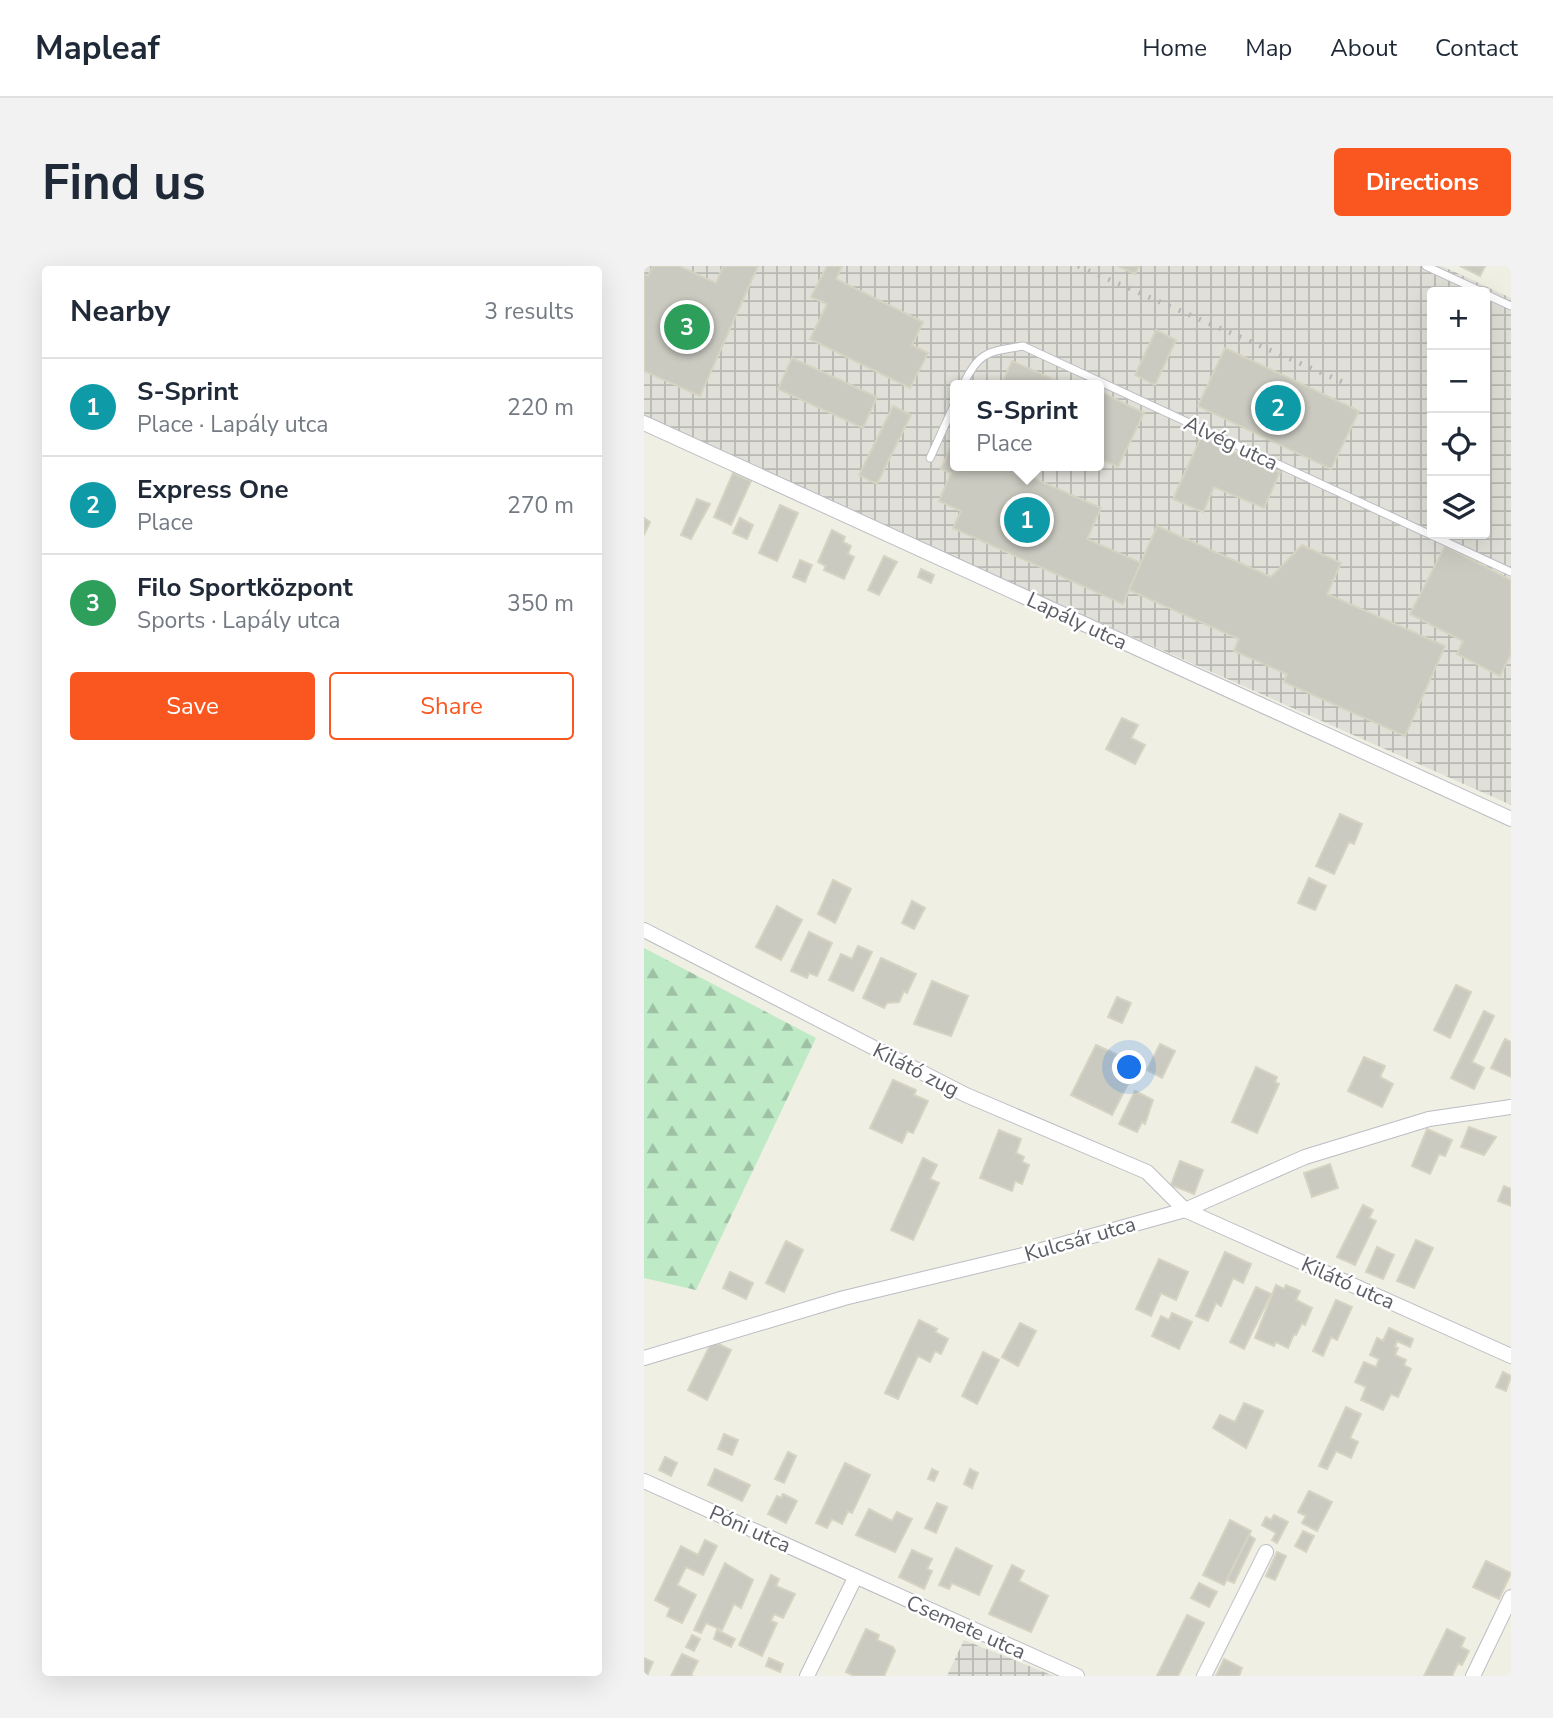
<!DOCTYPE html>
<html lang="en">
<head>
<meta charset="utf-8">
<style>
	:root { --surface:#fff; --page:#f2f2f3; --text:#1f2937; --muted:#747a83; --line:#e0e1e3; --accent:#fa5720 }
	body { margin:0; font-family:"Nunito Sans",sans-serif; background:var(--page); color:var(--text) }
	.controls { position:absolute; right:21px; top:21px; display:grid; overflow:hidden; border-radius:7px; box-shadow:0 7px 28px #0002 }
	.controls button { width:63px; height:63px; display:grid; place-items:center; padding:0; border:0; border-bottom:2px solid var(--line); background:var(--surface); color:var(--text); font:35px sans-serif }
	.you { position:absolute; left:486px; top:802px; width:24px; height:24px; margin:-18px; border:5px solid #fff; border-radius:50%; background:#1a73e8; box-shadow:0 0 0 10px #1a73e833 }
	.badge { display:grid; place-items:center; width:46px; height:46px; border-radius:50%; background:var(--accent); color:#fff; font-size:23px; font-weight:700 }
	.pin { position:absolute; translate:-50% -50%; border:4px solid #fff; box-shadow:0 2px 7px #0006 }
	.popup { position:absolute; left:306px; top:114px; width:154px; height:91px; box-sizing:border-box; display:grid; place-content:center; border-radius:7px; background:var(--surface); filter:drop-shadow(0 2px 5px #0005); font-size:23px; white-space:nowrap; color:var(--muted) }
	.popup b { font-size:26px; color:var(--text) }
	.popup::after { content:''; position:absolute; left:50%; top:100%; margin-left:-14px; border:14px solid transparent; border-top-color:var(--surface) }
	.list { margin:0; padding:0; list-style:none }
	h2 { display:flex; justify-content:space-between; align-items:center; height:91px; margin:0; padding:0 28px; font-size:30px }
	h2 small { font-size:23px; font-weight:400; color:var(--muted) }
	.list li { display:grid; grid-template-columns:46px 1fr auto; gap:21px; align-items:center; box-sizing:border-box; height:98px; padding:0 28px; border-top:2px solid var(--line) }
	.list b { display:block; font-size:26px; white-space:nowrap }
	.list p { margin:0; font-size:23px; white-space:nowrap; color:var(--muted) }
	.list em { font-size:23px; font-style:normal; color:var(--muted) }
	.actions { display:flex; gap:14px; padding:21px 28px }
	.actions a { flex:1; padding:16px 0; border:2px solid var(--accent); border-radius:7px; text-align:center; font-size:24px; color:var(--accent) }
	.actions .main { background:var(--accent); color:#fff }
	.icon { flex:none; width:38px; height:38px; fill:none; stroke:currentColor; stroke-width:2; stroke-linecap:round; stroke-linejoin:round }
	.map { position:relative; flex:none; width:867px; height:1410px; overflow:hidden; border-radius:7px }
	header { display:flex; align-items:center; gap:42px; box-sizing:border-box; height:98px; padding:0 35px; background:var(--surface); border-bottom:2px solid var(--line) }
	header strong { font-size:33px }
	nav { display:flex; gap:38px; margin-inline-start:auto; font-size:24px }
	.intro { display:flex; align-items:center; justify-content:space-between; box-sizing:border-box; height:168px; padding:0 42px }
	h1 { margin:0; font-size:49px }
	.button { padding:18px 32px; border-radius:7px; background:var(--accent); color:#fff; font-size:24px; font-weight:700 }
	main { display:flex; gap:42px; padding:0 42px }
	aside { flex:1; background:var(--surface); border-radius:7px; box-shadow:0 7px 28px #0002 }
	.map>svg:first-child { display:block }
</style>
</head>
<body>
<header>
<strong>Mapleaf</strong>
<nav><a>Home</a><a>Map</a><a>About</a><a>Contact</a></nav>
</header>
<div class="intro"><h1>Find us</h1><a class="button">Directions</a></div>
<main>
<aside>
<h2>Nearby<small>3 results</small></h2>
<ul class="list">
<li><span class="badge" style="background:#0f9aa8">1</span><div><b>S-Sprint</b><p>Place · Lapály utca</p></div><em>220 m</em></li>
<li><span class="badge" style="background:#0f9aa8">2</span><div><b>Express One</b><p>Place</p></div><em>270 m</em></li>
<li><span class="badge" style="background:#2e9e5b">3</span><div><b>Filo Sportközpont</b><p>Sports · Lapály utca</p></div><em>350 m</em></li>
</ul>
<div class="actions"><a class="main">Save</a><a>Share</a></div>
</aside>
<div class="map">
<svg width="867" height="1410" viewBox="0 0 867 1410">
	<defs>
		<pattern id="industrial-grid" width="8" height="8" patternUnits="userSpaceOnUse" patternTransform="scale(1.75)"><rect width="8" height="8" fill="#e0e0d8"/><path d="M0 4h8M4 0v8" fill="none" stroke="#b9b9b3"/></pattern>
		<pattern id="forest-firs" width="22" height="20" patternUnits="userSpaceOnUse" patternTransform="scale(1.75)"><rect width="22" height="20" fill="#beeac6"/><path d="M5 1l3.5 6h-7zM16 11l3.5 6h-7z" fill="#9ec1a5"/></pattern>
	</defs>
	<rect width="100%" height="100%" fill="#f0efe4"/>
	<!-- industrial -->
	<g fill="url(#industrial-grid)" fill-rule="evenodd">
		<path d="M 0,0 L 798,0 L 867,32 L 867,539 L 0,154 ZM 788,26 L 841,26 L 841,268 L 788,268 ZM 311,119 L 455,119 L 455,200 L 311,200 Z"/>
		<polygon points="320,1374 410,1410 303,1410"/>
	</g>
	<!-- forest -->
	<polygon fill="url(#forest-firs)" points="0,682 172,772 52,1024 0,1012"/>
	<!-- building -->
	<g fill="#cbcac1" stroke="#d5d3c1" stroke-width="2">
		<polygon points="9,0 35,0 72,17 79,0 114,0 56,130 0,105 0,8 4,10"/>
		<polygon points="183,0 198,0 192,13 279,56 268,79 284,87 266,122 166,73 183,38 167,31"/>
		<polygon points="474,0 495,0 491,8"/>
		<polygon points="816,0 841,0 836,10"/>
		<polygon points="512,64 532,74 511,119 491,109"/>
		<polygon points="581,82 715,145 687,203 554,140"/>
		<polygon points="148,92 233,131 219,162 134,123"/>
		<polygon points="368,95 422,119 357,119"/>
		<polygon points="455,125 500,147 474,201 455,192"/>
		<polygon points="249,140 267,149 233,218 215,209"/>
		<polygon points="557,171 636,206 620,242 570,221 559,246 529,233"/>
		<polygon points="309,176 311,200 362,200 457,242 443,273 497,297 479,338 309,262 317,245 295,235 307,207 297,203"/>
		<polygon points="89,207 107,215 87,259 70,251"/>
		<polygon points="53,233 66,238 47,273 37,269"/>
		<polygon points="136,239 154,247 133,295 115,287"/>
		<polygon points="0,252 6,256 0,269"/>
		<polygon points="96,252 109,259 103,273 89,267"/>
		<polygon points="513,260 627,311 658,279 697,297 683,328 801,380 761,470 640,416 643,408 590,385 595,373 485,324"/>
		<polygon points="188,264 201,271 199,276 207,280 204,288 210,291 200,313 180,304 182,300 174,296"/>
		<polygon points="801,280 867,314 867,388 856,410 813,388 819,375 766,348"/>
		<polygon points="240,290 253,296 235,329 224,324"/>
		<polygon points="156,294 168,299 161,316 149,311"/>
		<polygon points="277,303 290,309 287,317 274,311"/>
		<polygon points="478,452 494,459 487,472 501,479 491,498 462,483"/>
		<polygon points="696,548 718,558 710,578 705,576 690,608 672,600"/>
		<polygon points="665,612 682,620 671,644 654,637"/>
		<polygon points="189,614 207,623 191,657 174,648"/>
		<polygon points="268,635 281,642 270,663 258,657"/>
		<polygon points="133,640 158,654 137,694 112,681"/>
		<polygon points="165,666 188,677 173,710 165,707 163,712 147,705"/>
		<polygon points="214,680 228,686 209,725 185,714 197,688 208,693"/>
		<polygon points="237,692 272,708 263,727 260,725 255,736 243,737 240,742 219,732"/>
		<polygon points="288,715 324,730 307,770 270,758"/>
		<polygon points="812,719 827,726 806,772 790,764"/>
		<polygon points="473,731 487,737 478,757 464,751"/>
		<polygon points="840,745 850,750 828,796 840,802 830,823 807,812"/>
		<polygon points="861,773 867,776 867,811 847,802"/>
		<polygon points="516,778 531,785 518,812 503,804"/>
		<polygon points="452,779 474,789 467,804 486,814 468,849 427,829"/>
		<polygon points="720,791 741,800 736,811 749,818 738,841 704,825"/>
		<polygon points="612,801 633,811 631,816 635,818 613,867 588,856"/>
		<polygon points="249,814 272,824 270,829 284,835 269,867 263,865 258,877 226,862"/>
		<polygon points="491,825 509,834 501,858 498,856 493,866 475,858"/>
		<polygon points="825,861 852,871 840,889 817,881"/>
		<polygon points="783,863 808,874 801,890 795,888 786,908 768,900"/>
		<polygon points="355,864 377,873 372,887 380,891 378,896 385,899 378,918 371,915 368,925 336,912"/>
		<polygon points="279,892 293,899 286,913 295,917 269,974 247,964"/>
		<polygon points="536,895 559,904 550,928 527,919"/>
		<polygon points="686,898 694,922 668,931 660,907"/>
		<polygon points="860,920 867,923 867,940 854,935"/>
		<polygon points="719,939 729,944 725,952 732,955 711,999 693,991"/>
		<polygon points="772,974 789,982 770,1022 753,1015"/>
		<polygon points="142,975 159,984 140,1026 122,1017"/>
		<polygon points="733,981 750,989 739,1013 722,1006"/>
		<polygon points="581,986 607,998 599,1017 589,1012 577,1040 572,1037 564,1055 552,1050"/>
		<polygon points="515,993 544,1006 532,1034 517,1027 507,1050 492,1043"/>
		<polygon points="86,1006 109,1017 102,1033 79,1022"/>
		<polygon points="632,1019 640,1023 642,1019 656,1025 652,1034 668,1042 661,1059 658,1057 652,1069 650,1068 644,1082 632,1076 630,1080 611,1072"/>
		<polygon points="612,1021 627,1028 600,1083 586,1076"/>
		<polygon points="692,1034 708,1041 693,1074 687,1071 679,1090 669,1085"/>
		<polygon points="528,1047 548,1056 535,1083 508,1070 517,1050 525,1054"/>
		<polygon points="275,1054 293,1063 291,1066 304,1073 297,1088 291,1085 286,1096 274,1090 254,1133 241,1127"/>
		<polygon points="376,1057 392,1065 374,1100 358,1091"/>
		<polygon points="745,1062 769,1073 766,1081 753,1075 751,1081 754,1082 751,1089 762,1094 760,1099 767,1103 754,1131 747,1128 739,1144 717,1134 722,1121 711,1116 720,1096 732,1101 735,1093 726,1089 733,1072 739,1075"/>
		<polygon points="68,1075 87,1084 63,1134 44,1124"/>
		<polygon points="339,1086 355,1094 333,1138 318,1130"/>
		<polygon points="859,1106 867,1110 862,1125 852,1121"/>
		<polygon points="600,1137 619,1145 602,1182 569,1162 576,1149 591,1156"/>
		<polygon points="702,1141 717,1148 706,1172 714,1176 707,1192 692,1185 683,1203 675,1200"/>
		<polygon points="80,1168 94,1174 88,1189 74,1183"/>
		<polygon points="144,1186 152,1190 140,1217 131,1213"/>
		<polygon points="21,1191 33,1197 27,1210 15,1204"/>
		<polygon points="201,1197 226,1209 208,1247 204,1245 198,1258 188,1253 183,1262 172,1257"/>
		<polygon points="71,1203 106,1219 98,1235 64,1219"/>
		<polygon points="288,1203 294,1206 290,1215 284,1213"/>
		<polygon points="326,1203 334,1207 328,1222 320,1218"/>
		<polygon points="665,1225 688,1236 673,1265 658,1257 662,1250 654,1246"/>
		<polygon points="139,1228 153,1235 142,1257 124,1248 133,1230 137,1232"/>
		<polygon points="293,1237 303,1241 292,1267 281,1262"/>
		<polygon points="225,1243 248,1255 253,1246 268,1253 251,1286 212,1269"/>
		<polygon points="630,1249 644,1256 633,1277 628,1274 632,1267 618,1259 622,1251 627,1254"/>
		<polygon points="586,1254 607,1265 580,1319 559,1309"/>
		<polygon points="659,1265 670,1270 662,1286 651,1280"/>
		<polygon points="605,1269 611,1273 590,1317 583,1314"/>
		<polygon points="61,1274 73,1280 59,1309 42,1301 33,1319 52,1329 38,1357 23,1350 26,1342 11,1334 37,1280 54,1289"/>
		<polygon points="312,1282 348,1300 335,1329 308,1317 305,1323 295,1319"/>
		<polygon points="268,1284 288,1293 283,1303 288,1305 280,1323 255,1311"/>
		<polygon points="633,1286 642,1290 631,1314 622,1310"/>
		<polygon points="842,1295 867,1307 855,1333 829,1321"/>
		<polygon points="81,1297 109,1314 97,1342 90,1338 78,1364 62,1357 57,1367 50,1364"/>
		<polygon points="368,1299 380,1305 375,1315 404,1330 387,1366 345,1348"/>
		<polygon points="127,1309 135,1313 132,1320 151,1328 139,1352 130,1348 127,1355 133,1357 118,1390 95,1379"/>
		<polygon points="555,1317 573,1326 565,1341 547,1332"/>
		<polygon points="543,1349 560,1357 534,1410 513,1410"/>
		<polygon points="222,1363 235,1369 233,1374 249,1381 251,1385 240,1410 210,1410 202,1406"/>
		<polygon points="803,1363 821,1372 817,1381 825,1385 818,1399 814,1397 808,1410 780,1410"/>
		<polygon points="73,1364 91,1373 87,1381 70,1373"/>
		<polygon points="48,1369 56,1373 50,1385 42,1381"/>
		<polygon points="38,1388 54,1395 47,1409 49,1410 27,1410"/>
		<polygon points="0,1392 9,1396 3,1410 0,1410"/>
		<polygon points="125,1392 139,1398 136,1406 122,1400"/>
		<polygon points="580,1393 598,1402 595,1410 572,1410"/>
	</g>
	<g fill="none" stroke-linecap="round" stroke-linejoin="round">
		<defs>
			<g id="service">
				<polyline points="782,0 838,26"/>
				<polyline points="841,28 867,40"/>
				<path d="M 319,119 C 335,85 344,86 379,80 L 867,306"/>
				<polyline points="286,192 311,137"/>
			</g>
			<g id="minor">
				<polyline points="0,157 867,553"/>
				<polyline points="0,664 322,829 503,906 541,944 867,1090"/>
				<polyline points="0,1092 200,1032 387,987 541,944 661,891 785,853 867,841"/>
				<polyline points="0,1215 433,1410"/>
				<polyline points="163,1410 211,1312"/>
				<polyline points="560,1410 622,1286"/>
				<polyline points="829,1410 867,1331"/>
			</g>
		</defs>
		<!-- service casing -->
		<use href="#service" stroke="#bbbdc4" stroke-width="9"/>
		<!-- minor casing -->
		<use href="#minor" stroke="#bbbdc4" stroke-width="16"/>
		<!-- service -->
		<use href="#service" stroke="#fff" stroke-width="7"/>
		<!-- minor -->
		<use href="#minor" stroke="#fff" stroke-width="14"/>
		<!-- rail -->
		<polyline stroke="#b7b7b9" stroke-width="5" stroke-dasharray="2 9" stroke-linecap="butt" points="434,0 701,117"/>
	</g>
	<g text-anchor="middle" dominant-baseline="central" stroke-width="5" stroke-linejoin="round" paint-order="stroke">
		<!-- street labels -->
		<g font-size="21" fill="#5c5e66" stroke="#fff">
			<text transform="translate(587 177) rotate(25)">Alvég utca</text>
			<text transform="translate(433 355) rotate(25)">Lapály utca</text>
			<text transform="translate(272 804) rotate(27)">Kilátó zug</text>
			<text transform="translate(436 973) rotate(-16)">Kulcsár utca</text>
			<text transform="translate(704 1017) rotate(24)">Kilátó utca</text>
			<text transform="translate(106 1263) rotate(24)">Póni utca</text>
			<text transform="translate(322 1361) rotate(24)">Csemete utca</text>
		</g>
	</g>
</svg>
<div class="controls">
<button>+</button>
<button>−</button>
<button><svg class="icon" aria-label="locate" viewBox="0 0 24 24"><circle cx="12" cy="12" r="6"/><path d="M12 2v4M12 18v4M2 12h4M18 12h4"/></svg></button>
<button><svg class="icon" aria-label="layers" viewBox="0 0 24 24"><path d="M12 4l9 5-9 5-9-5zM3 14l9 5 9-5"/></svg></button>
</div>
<div class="you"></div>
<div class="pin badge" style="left:383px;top:254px;background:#0f9aa8">1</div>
<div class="popup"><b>S-Sprint</b>Place</div>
<div class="pin badge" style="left:634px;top:142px;background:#0f9aa8">2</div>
<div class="pin badge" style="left:43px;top:61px;background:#2e9e5b">3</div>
</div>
</main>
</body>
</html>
